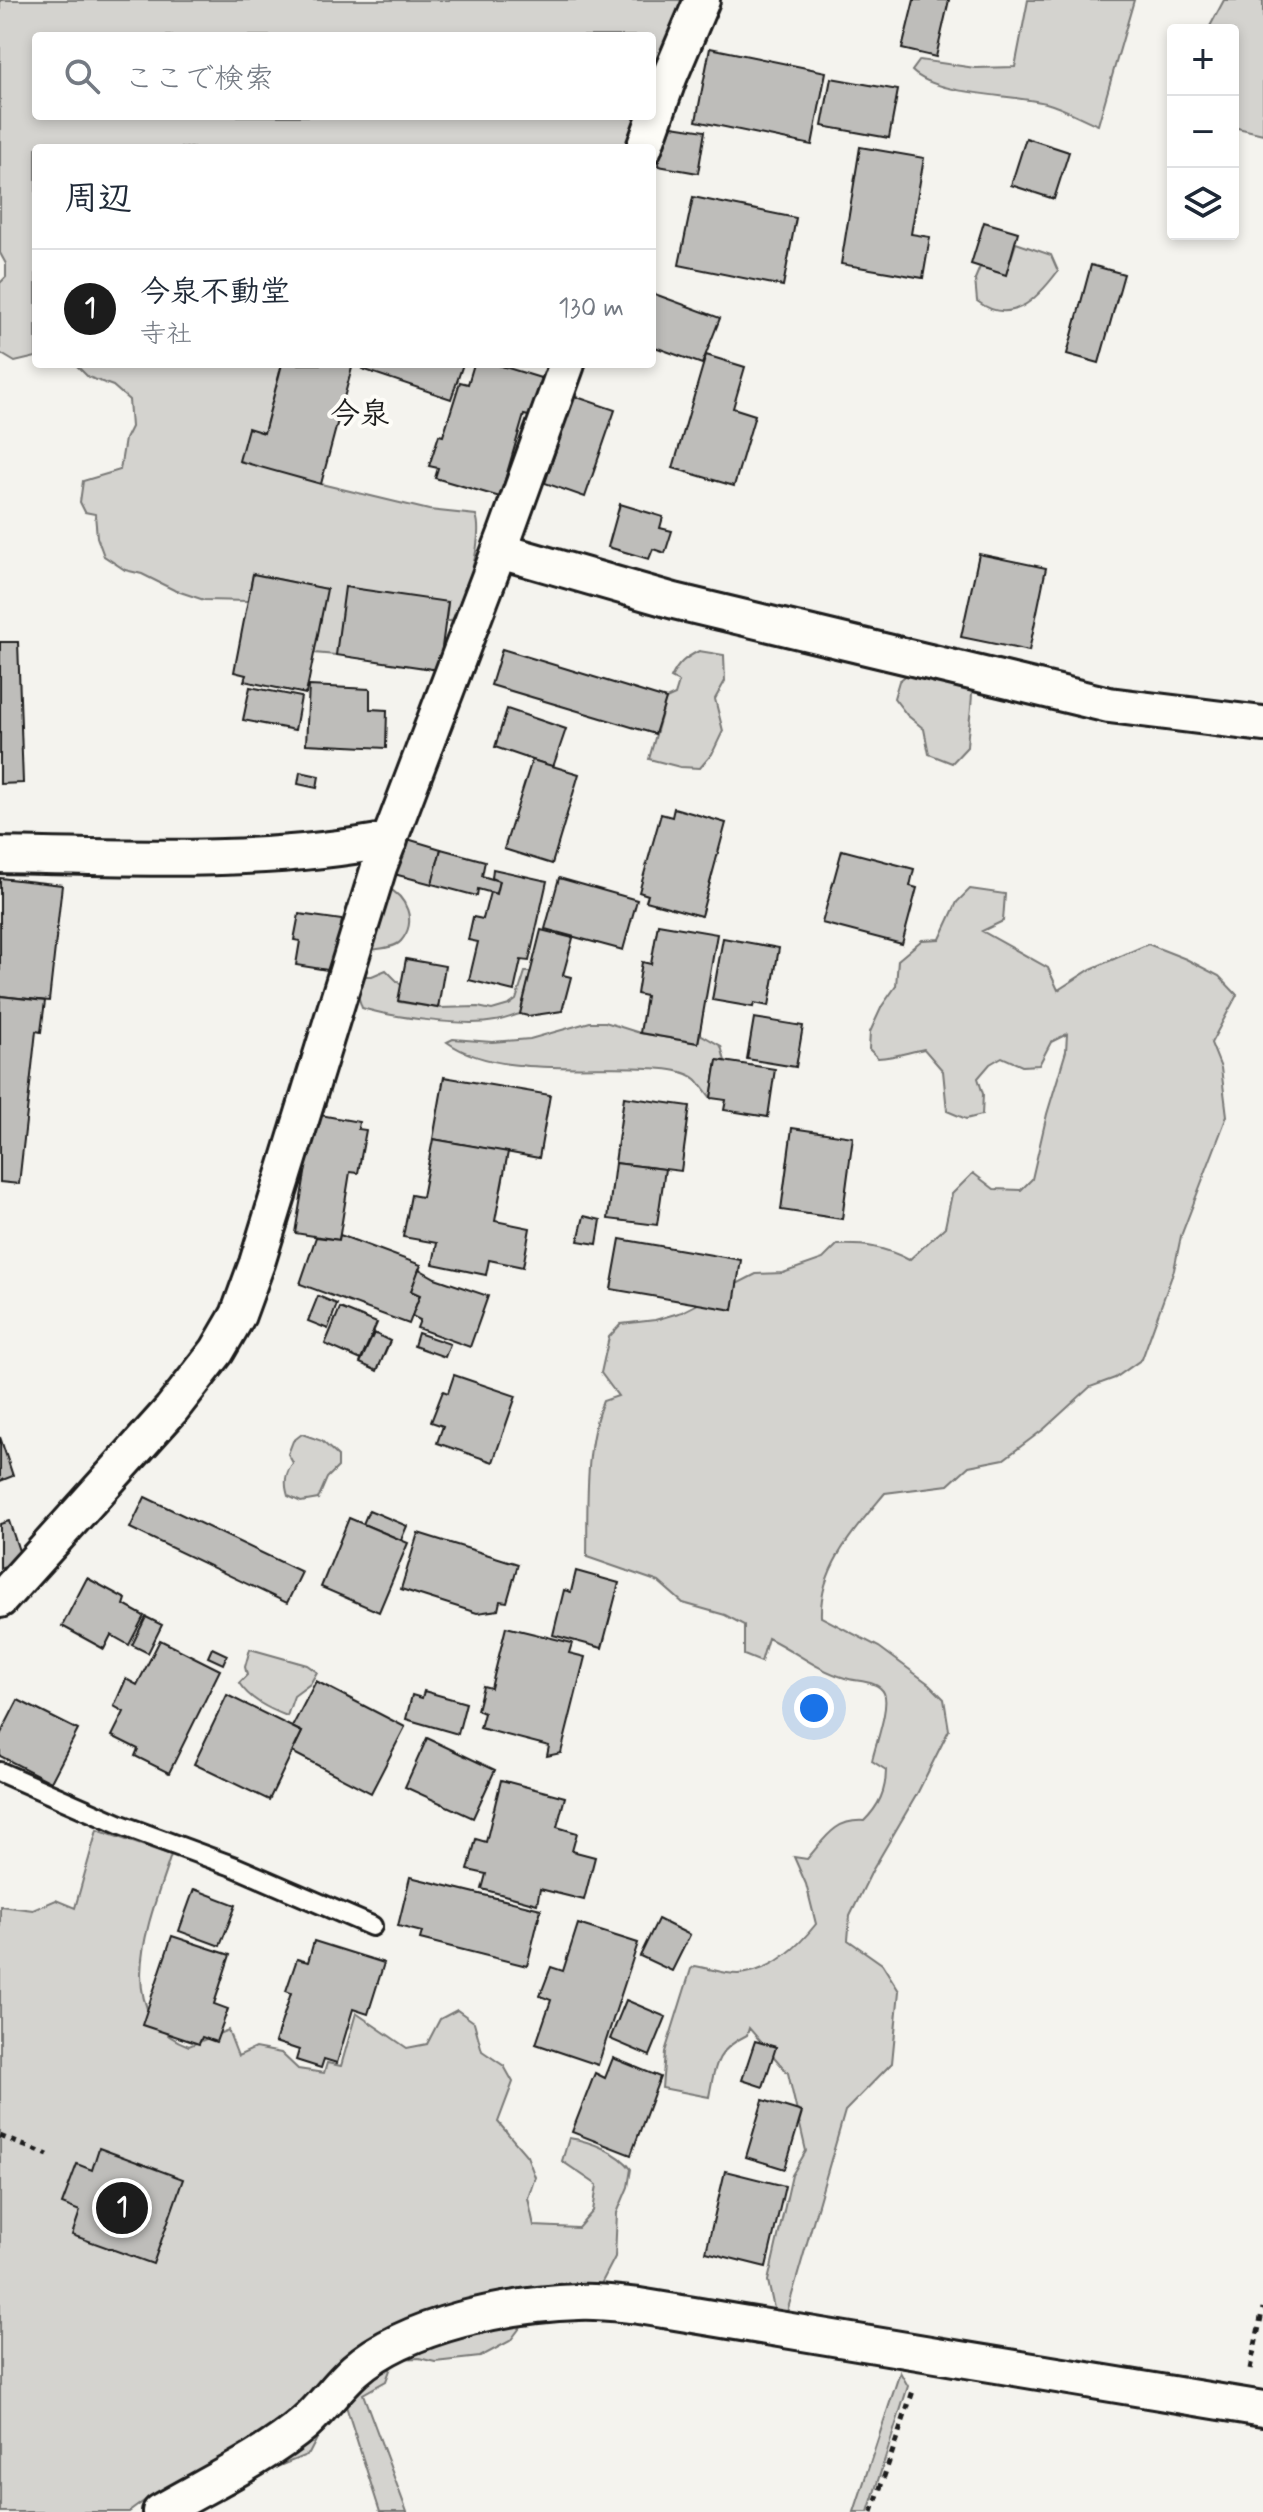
<!DOCTYPE html>
<html lang="ja">
<head>
<meta charset="utf-8">
<style>
	:root { --surface:#fff; --page:#f6f6f7; --text:#1f2937; --muted:#747a83; --line:#e0e1e3; --accent:#1c1c1c }
	body { margin:0; font-family:Mynerve,"Klee One",sans-serif; background:var(--page); color:var(--text) }
	.controls { position:absolute; right:24px; top:24px; display:grid; overflow:hidden; border-radius:8px; box-shadow:0 4px 12px #0003 }
	.controls button { width:72px; height:72px; display:grid; place-items:center; padding:0; border:0; border-bottom:2px solid var(--line); background:var(--surface); color:var(--text); font:40px sans-serif }
	.you { position:absolute; left:814px; top:1708px; width:28px; height:28px; margin:-20px; border:6px solid #fff; border-radius:50%; background:#1a73e8; box-shadow:0 0 0 12px #1a73e833 }
	.badge { display:grid; place-items:center; width:52px; height:52px; border-radius:50%; background:var(--accent); color:#fff; font-size:26px; font-weight:700 }
	.pin { position:absolute; translate:-50% -50%; border:4px solid #fff; box-shadow:0 2px 8px #0006 }
	.list { margin:0; padding:0; list-style:none }
	h2 { display:flex; justify-content:space-between; align-items:center; height:104px; margin:0; padding:0 32px; font-size:34px }
	h2 small { font-size:26px; font-weight:400; color:var(--muted) }
	.list li { display:grid; grid-template-columns:52px 1fr auto; gap:24px; align-items:center; box-sizing:border-box; height:120px; padding:0 32px; border-top:2px solid var(--line) }
	.list b { display:block; font-size:30px; white-space:nowrap }
	.list p { margin:0; font-size:26px; white-space:nowrap; color:var(--muted) }
	.list em { font-size:26px; font-style:normal; color:var(--muted) }
	.icon { flex:none; width:44px; height:44px; fill:none; stroke:currentColor; stroke-width:2; stroke-linecap:round; stroke-linejoin:round }
	.map { position:relative; flex:none; width:1263px; height:2512px; overflow:hidden }
	.search { position:absolute; background:var(--surface); box-shadow:0 4px 12px #0003; left:32px; top:32px; width:624px; height:88px; display:flex; align-items:center; gap:20px; box-sizing:border-box; padding:0 28px; border-radius:8px; color:var(--muted); font-size:30px }
	.panel { position:absolute; background:var(--surface); box-shadow:0 4px 12px #0003; left:32px; top:144px; width:624px; height:224px; border-radius:8px }
	.map>svg:first-child { display:block }
</style>
</head>
<body>
<div class="map">
<svg width="1263" height="2512" viewBox="0 0 1263 2512">
	<rect width="100%" height="100%" fill="#f4f3ee"/>
	<filter id="ink" filterUnits="userSpaceOnUse"><feTurbulence type="fractalNoise" baseFrequency=".0125" numOctaves="2"/><feDisplacementMap in="SourceGraphic" scale="16" xChannelSelector="R" yChannelSelector="G"/><feConvolveMatrix kernelMatrix="1 2 1 2 8 2 1 2 1" color-interpolation-filters="sRGB"/></filter>
	<g filter="url(#ink)">
		<!-- green -->
		<g fill="#d4d3cf" stroke="#787876" stroke-width="2">
			<polygon points="0,0 685,0 652,87 652,36 36,36 36,116 641,116 629,148 36,148 36,357 15,362 0,353 0,283 6,277 6,264 0,253"/>
			<path d="M 1028,0 L 1134,0 L 1098,125 C 1081,118 1064,108 1046,103 C 1010,94 938,96 912,71 L 920,60 L 975,68 L 1015,67 Z"/>
			<polygon points="1224,0 1263,0 1263,134 1233,127 1233,30 1208,30"/>
			<path d="M 1016,243 L 1051,255 L 1058,271 C 1037,299 1011,327 977,301 L 975,279 L 980,267 L 1006,274 Z"/>
			<path d="M 75,364 L 282,364 L 264,433 L 248,429 L 321,484 L 429,510 L 476,515 C 484,537 466,604 451,621 L 446,621 L 448,602 L 336,655 L 314,653 L 326,589 L 253,574 L 248,601 L 204,600 L 174,590 L 142,574 L 125,570 L 104,556 L 97,537 L 95,514 L 85,512 L 80,502 L 83,481 L 120,470 L 125,439 L 131,427 L 129,400 L 113,386 L 88,377 Z"/>
			<path d="M 699,651 L 724,655 L 725,681 L 715,699 L 723,731 L 712,754 L 700,768 L 680,767 L 649,759 L 666,699 L 675,695 L 679,682 L 671,678 C 678,663 685,658 699,651 Z"/>
			<path d="M 909,673 L 972,683 C 973,705 968,725 967,747 L 952,763 L 929,754 L 924,729 L 907,715 L 894,698 L 899,681 Z"/>
			<path d="M 386,887 C 406,896 418,921 401,941 C 395,948 379,949 370,950 Z"/>
			<path d="M 970,889 L 1005,894 L 1003,921 L 982,931 L 1048,968 L 1058,990 L 1091,969 L 1148,944 L 1186,959 L 1219,976 L 1237,995 L 1211,1043 L 1221,1068 L 1227,1116 L 1181,1236 L 1174,1270 L 1142,1359 L 1115,1378 L 1090,1387 L 1044,1429 L 1004,1459 L 969,1466 L 948,1485 L 885,1493 C 855,1529 819,1568 821,1617 L 879,1647 L 929,1684 L 944,1699 L 949,1730 L 917,1794 L 872,1871 L 850,1916 L 848,1940 L 882,1964 L 899,1991 L 892,2063 L 845,2111 L 785,2319 L 775,2313 L 768,2281 L 792,2175 L 806,2151 L 788,2073 L 749,2028 L 747,2035 C 716,2050 715,2065 709,2097 L 662,2088 L 665,2052 L 691,1969 L 695,1966 C 708,1968 725,1974 738,1974 C 771,1972 797,1948 816,1924 L 806,1884 L 794,1857 L 807,1859 C 825,1839 834,1819 864,1821 C 879,1806 886,1791 886,1770 L 872,1761 C 875,1746 890,1706 884,1693 C 878,1680 857,1682 845,1678 C 817,1670 795,1651 768,1638 L 761,1662 L 744,1655 L 744,1625 L 725,1615 L 683,1603 L 659,1582 L 587,1557 C 588,1509 584,1446 603,1401 L 618,1396 L 601,1373 L 609,1337 L 621,1324 L 655,1320 L 682,1312 L 756,1274 L 783,1273 L 823,1259 L 837,1245 C 865,1244 885,1247 909,1260 L 945,1227 L 952,1194 L 973,1173 L 994,1189 L 1021,1190 L 1032,1179 L 1047,1114 L 1066,1051 L 1067,1034 L 1051,1042 L 1039,1065 L 1022,1066 L 1002,1057 L 990,1064 L 978,1078 L 983,1094 L 982,1115 L 966,1119 L 947,1111 L 943,1071 L 924,1049 C 908,1052 895,1057 878,1058 L 869,1049 L 870,1032 L 882,1006 L 896,986 L 898,960 L 922,940 L 940,939 L 957,902 Z"/>
			<path d="M 386,970 L 402,986 L 399,1002 L 438,1008 L 478,1007 L 492,1010 L 509,1005 L 516,1000 L 525,972 L 531,972 L 520,1014 C 512,1016 504,1020 495,1021 C 465,1027 391,1017 362,1008 L 357,993 L 359,976 L 372,976 Z"/>
			<path d="M 590,1022 L 605,1022 L 640,1033 L 698,1043 L 700,1034 L 721,1046 L 725,1061 L 717,1060 L 711,1098 C 706,1092 701,1084 696,1079 C 684,1069 662,1069 648,1068 C 589,1064 497,1078 447,1042 L 453,1039 L 492,1042 L 530,1039 Z"/>
			<path d="M 302,1434 L 322,1441 L 338,1456 L 338,1467 L 327,1478 L 318,1499 L 301,1502 L 288,1496 C 284,1483 285,1474 293,1463 L 288,1454 L 293,1441 Z"/>
			<path d="M 250,1649 L 307,1665 L 317,1672 L 310,1684 L 294,1696 L 287,1716 C 269,1709 250,1700 239,1683 L 247,1675 L 245,1667 Z"/>
			<path d="M 97,1830 L 171,1855 C 152,1914 106,2016 189,2046 L 228,2030 L 238,2056 L 255,2048 L 281,2053 L 298,2069 L 324,2073 L 327,2063 L 341,2066 L 356,2013 L 407,2048 L 427,2044 L 440,2019 L 457,2010 L 474,2022 L 482,2051 L 504,2066 L 513,2082 L 498,2122 L 527,2156 L 535,2177 L 528,2198 L 534,2226 L 578,2228 L 593,2211 L 597,2185 L 562,2161 L 569,2138 C 589,2141 619,2152 631,2169 L 628,2187 L 617,2213 L 615,2257 L 600,2286 L 529,2316 L 510,2341 L 480,2357 L 435,2362 L 419,2358 L 394,2359 L 386,2381 L 363,2394 L 407,2512 L 380,2512 L 346,2406 L 331,2411 L 309,2454 L 230,2486 L 183,2483 L 148,2498 L 129,2512 L 0,2512 L 0,1906 L 33,1910 L 56,1900 L 75,1908 Z"/>
			<polygon points="900,2372 908,2386 868,2512 854,2512"/>
		</g>
		<!-- building -->
		<g fill="#bebdba" stroke="#1c1c1c" stroke-width="2">
			<polygon points="914,0 949,0 936,57 902,49"/>
			<polygon points="710,48 826,72 812,145 696,121"/>
			<polygon points="831,78 898,90 889,138 822,126"/>
			<polygon points="666,125 705,131 698,173 658,166"/>
			<polygon points="1026,138 1069,152 1054,199 1011,185"/>
			<polygon points="860,147 924,158 911,234 930,237 923,278 841,264"/>
			<polygon points="693,197 796,218 783,286 679,265"/>
			<polygon points="984,222 1018,232 1006,275 971,264"/>
			<polygon points="1091,265 1124,274 1099,363 1067,354"/>
			<polygon points="652,293 720,318 702,364 652,346"/>
			<polygon points="706,355 745,367 733,408 755,415 734,486 673,468"/>
			<polygon points="282,364 353,364 321,484 239,461 248,428 264,433"/>
			<polygon points="364,364 463,364 451,399 362,369"/>
			<polygon points="474,364 495,364 544,379 533,417 524,415 500,497 435,478 438,468 429,466 439,435 443,436 460,382 468,384"/>
			<polygon points="574,396 615,410 585,497 545,483"/>
			<polygon points="620,504 663,517 660,528 672,531 665,553 653,549 649,559 608,547"/>
			<polygon points="979,554 1046,568 1029,651 961,637"/>
			<polygon points="253,574 327,589 306,694 244,681 246,675 234,672"/>
			<polygon points="345,587 448,602 439,670 336,655"/>
			<polygon points="0,642 18,642 23,783 0,784"/>
			<polygon points="502,649 666,699 655,734 491,685"/>
			<polygon points="309,686 370,689 370,709 387,710 386,748 306,744"/>
			<polygon points="250,687 301,697 295,730 243,720"/>
			<polygon points="507,709 566,729 553,767 495,747"/>
			<polygon points="532,760 579,774 552,864 504,849"/>
			<polygon points="300,772 319,776 317,788 298,784"/>
			<polygon points="674,808 726,823 701,916 646,901 648,895 639,892 661,814 672,817"/>
			<polygon points="404,838 441,849 432,884 394,874"/>
			<polygon points="441,849 485,861 482,876 499,881 496,894 478,889 477,896 432,884"/>
			<polygon points="842,850 914,869 910,886 917,888 902,944 822,923"/>
			<polygon points="493,869 547,881 529,961 521,960 514,991 469,980 478,942 468,940 473,917 483,919 490,892 496,894 499,881 492,878"/>
			<polygon points="0,878 62,885 49,1001 0,996"/>
			<polygon points="559,878 637,900 623,950 545,929"/>
			<polygon points="299,914 342,920 334,971 296,965 300,941 294,940"/>
			<polygon points="658,924 717,934 698,1043 640,1033 646,996 637,994 642,962 651,964"/>
			<polygon points="541,930 573,938 563,975 571,977 562,1011 528,1016 520,1014"/>
			<polygon points="723,938 779,948 769,1006 754,1003 753,1007 712,1000"/>
			<polygon points="406,959 445,966 438,1008 398,1001"/>
			<polygon points="0,996 45,1001 41,1032 36,1031 19,1184 0,1182"/>
			<polygon points="754,1018 803,1026 796,1067 747,1059"/>
			<polygon points="717,1060 775,1069 768,1117 724,1110 726,1100 711,1098"/>
			<polygon points="444,1077 550,1095 539,1158 433,1139"/>
			<polygon points="624,1097 690,1106 681,1171 615,1163"/>
			<polygon points="315,1114 359,1122 358,1129 366,1130 358,1173 350,1172 339,1240 295,1233"/>
			<polygon points="792,1128 853,1137 842,1219 781,1210"/>
			<polygon points="433,1139 508,1152 495,1221 530,1228 523,1267 489,1260 486,1275 433,1264 437,1243 403,1237 411,1195 422,1197"/>
			<polygon points="615,1163 665,1169 657,1225 608,1219"/>
			<polygon points="584,1216 601,1220 597,1244 578,1241"/>
			<polygon points="340,1235 421,1265 411,1291 420,1295 409,1324 300,1284 316,1237 339,1240"/>
			<polygon points="620,1239 741,1260 733,1310 611,1289"/>
			<polygon points="419,1269 435,1278 488,1296 470,1347 417,1328 420,1320 412,1316 420,1295 411,1291"/>
			<polygon points="318,1296 337,1304 328,1329 308,1321"/>
			<polygon points="340,1308 377,1323 361,1360 325,1344"/>
			<polygon points="374,1333 390,1341 377,1371 360,1363"/>
			<polygon points="418,1333 450,1344 445,1357 414,1346"/>
			<polygon points="454,1375 516,1396 493,1462 437,1443 443,1426 431,1422 443,1391 448,1393"/>
			<polygon points="0,1437 13,1476 0,1481"/>
			<polygon points="145,1497 302,1572 287,1603 130,1528"/>
			<polygon points="369,1510 407,1526 401,1540 363,1524"/>
			<polygon points="349,1518 408,1543 379,1612 321,1587"/>
			<polygon points="9,1521 22,1560 0,1568 0,1524"/>
			<polygon points="418,1533 518,1564 507,1602 500,1601 498,1610 477,1613 401,1589"/>
			<polygon points="576,1571 619,1583 602,1648 553,1635 564,1590 571,1592"/>
			<polygon points="87,1578 126,1599 124,1605 144,1616 129,1645 111,1635 104,1649 62,1626"/>
			<polygon points="146,1617 162,1625 148,1653 132,1645"/>
			<polygon points="506,1627 572,1643 569,1653 585,1657 561,1753 547,1756 549,1746 480,1728 484,1713 477,1710 483,1686 491,1688"/>
			<polygon points="160,1640 220,1670 169,1773 135,1756 138,1749 112,1736 124,1712 114,1706 126,1679 137,1685"/>
			<polygon points="212,1648 227,1655 223,1664 208,1657"/>
			<polygon points="316,1681 405,1727 371,1793 292,1752 302,1732 292,1727"/>
			<polygon points="424,1691 466,1703 458,1734 406,1719 412,1695 422,1698"/>
			<polygon points="227,1695 302,1732 269,1800 194,1764"/>
			<polygon points="18,1700 78,1730 51,1782 0,1756 0,1735"/>
			<polygon points="427,1738 495,1770 473,1818 405,1787"/>
			<polygon points="501,1780 565,1797 557,1827 577,1833 572,1851 595,1857 584,1900 540,1889 537,1904 482,1889 486,1874 468,1870 476,1839 486,1842"/>
			<polygon points="410,1877 541,1909 527,1966 420,1939 422,1932 398,1926"/>
			<polygon points="194,1889 236,1905 220,1946 179,1931"/>
			<polygon points="658,1919 690,1935 672,1971 640,1956"/>
			<polygon points="578,1924 638,1943 598,2065 536,2044 551,2000 540,1996 551,1967 563,1971"/>
			<polygon points="172,1936 230,1955 214,2004 228,2009 216,2042 202,2037 199,2044 142,2025"/>
			<polygon points="314,1941 384,1963 368,2014 353,2009 337,2063 324,2059 321,2068 296,2060 299,2050 275,2042 291,1993 286,1991 297,1959 308,1962"/>
			<polygon points="626,2000 666,2017 650,2056 610,2039"/>
			<polygon points="755,2041 776,2047 763,2087 742,2080"/>
			<polygon points="613,2058 660,2077 631,2155 572,2132 595,2073 605,2078"/>
			<polygon points="763,2100 802,2112 785,2169 746,2157"/>
			<polygon points="99,2148 183,2179 153,2264 72,2235 80,2211 62,2204 77,2164 92,2170"/>
			<polygon points="725,2171 785,2186 766,2267 706,2252"/>
		</g>
		<g fill="none" stroke-linecap="round" stroke-linejoin="round">
			<defs>
				<polyline id="lane" points="0,1772 121,1825 235,1867 372,1926"/>
				<g id="street">
					<polyline points="644,148 669,78 702,0"/>
					<polyline points="500,551 674,601 1109,705 1263,724"/>
					<path d="M 0,855 C 130,858 262,864 390,840"/>
					<polyline points="0,1600 171,1410 217,1351 238,1315 257,1263 379,867 506,533 567,364"/>
					<path d="M 160,2512 C 206,2485 264,2458 305,2423 C 323,2407 337,2386 355,2370 C 407,2324 511,2304 579,2302 C 599,2301 619,2304 639,2306 L 1263,2409"/>
				</g>
			</defs>
			<!-- lane casing -->
			<use href="#lane" stroke="#1c1c1c" stroke-width="24"/>
			<!-- street casing -->
			<use href="#street" stroke="#1c1c1c" stroke-width="40"/>
			<!-- path -->
			<g stroke="#1c1c1c" stroke-width="5" stroke-dasharray="6 6" stroke-linecap="butt">
				<polyline points="0,2136 48,2155"/>
				<polyline points="1250,2369 1263,2308"/>
				<polyline points="872,2512 914,2388"/>
			</g>
			<!-- lane -->
			<use href="#lane" stroke="#fdfcf7" stroke-width="18"/>
			<!-- street -->
			<use href="#street" stroke="#fdfcf7" stroke-width="34"/>
		</g>
	</g>
	<g text-anchor="middle" dominant-baseline="central" stroke-width="8" stroke-linejoin="round" paint-order="stroke">
		<!-- quarter labels -->
		<g font-size="30" font-weight="bold" fill="#1c1c1c" stroke="#fdfcf7">
			<text x="360" y="414">今泉</text>
		</g>
	</g>
</svg>
<div class="controls">
<button>+</button>
<button>−</button>
<button><svg class="icon" aria-label="layers" viewBox="0 0 24 24"><path d="M12 4l9 5-9 5-9-5zM3 14l9 5 9-5"/></svg></button>
</div>
<div class="you"></div>
<div class="pin badge" style="left:122px;top:2208px">1</div>
<div class="search"><svg class="icon" aria-label="search" viewBox="0 0 24 24"><circle cx="10" cy="10" r="6"/><path d="M15 15l6 6"/></svg>ここで検索</div>
<section class="panel">
<h2>周辺<small></small></h2>
<ul class="list">
<li><span class="badge">1</span><div><b>今泉不動堂</b><p>寺社</p></div><em>130 m</em></li>
</ul>
</section>
</div>
</body>
</html>
